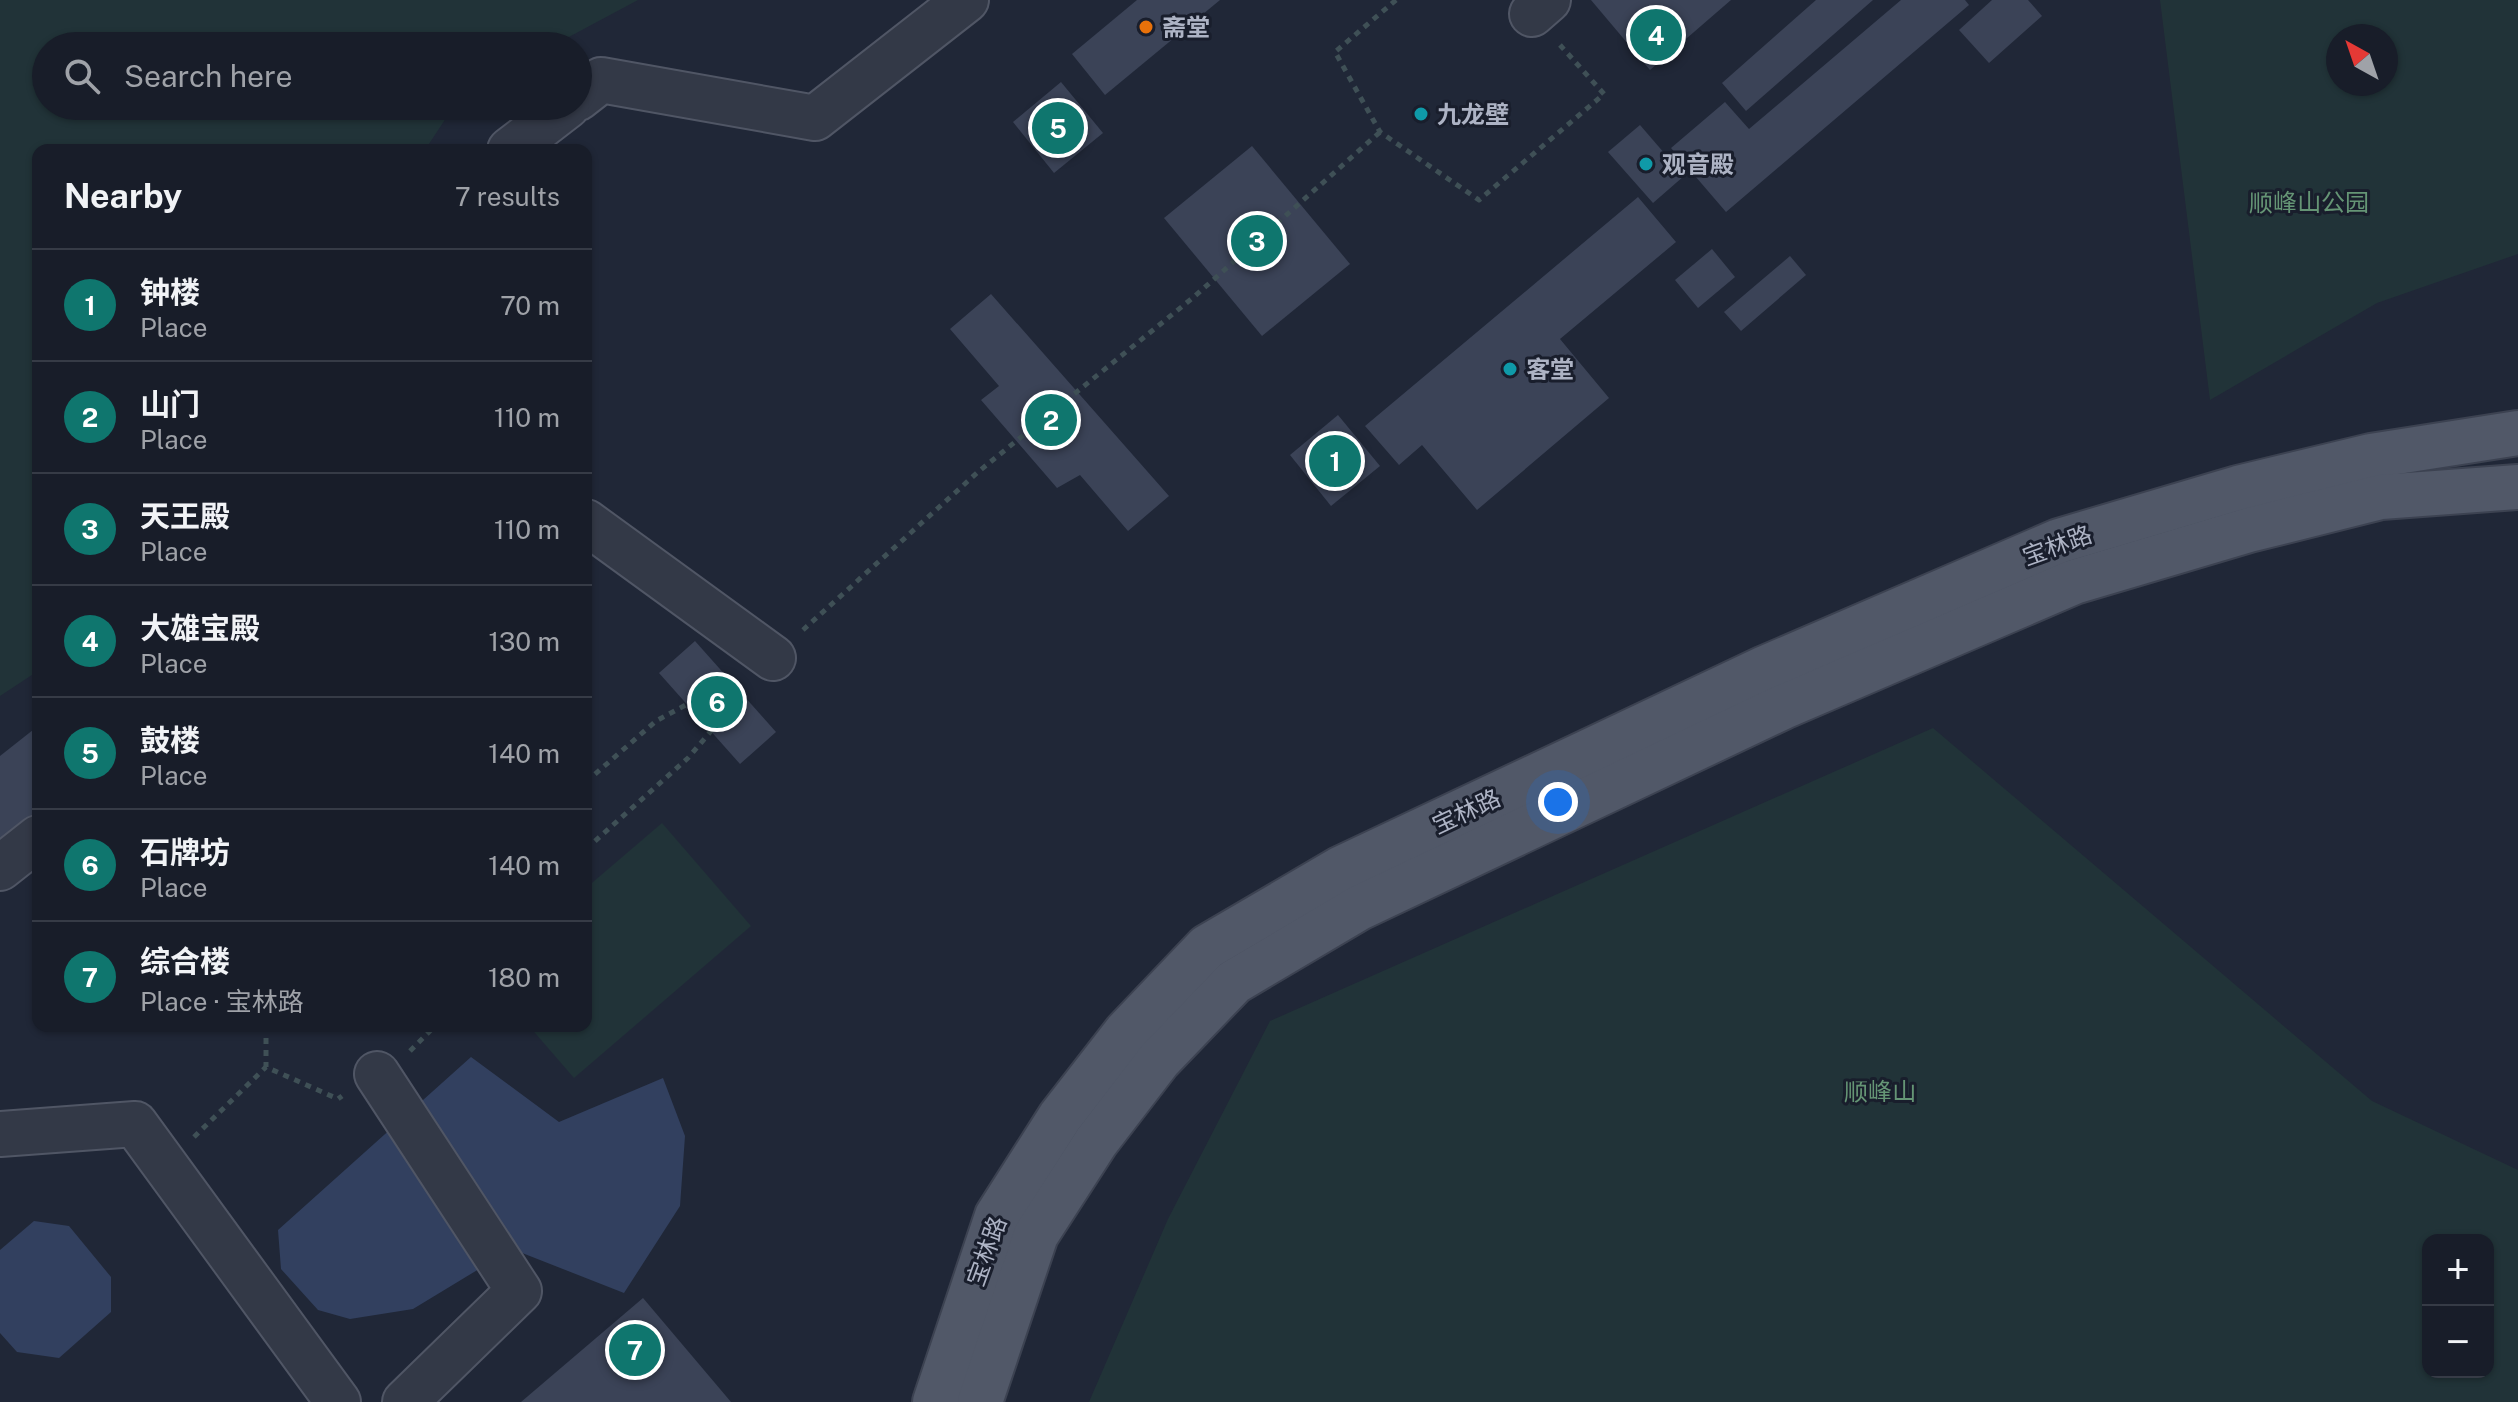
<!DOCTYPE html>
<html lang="en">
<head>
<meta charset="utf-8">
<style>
	:root { --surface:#181d29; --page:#212631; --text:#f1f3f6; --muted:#9fa2a8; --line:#363b46; --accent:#0f766e }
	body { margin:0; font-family:"Public Sans","Noto Sans SC",sans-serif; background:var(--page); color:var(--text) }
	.controls { position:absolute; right:24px; bottom:24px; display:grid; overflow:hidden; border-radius:16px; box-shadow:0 2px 6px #0004 }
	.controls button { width:72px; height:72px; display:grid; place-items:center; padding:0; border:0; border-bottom:2px solid var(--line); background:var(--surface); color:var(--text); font:40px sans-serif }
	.compass { position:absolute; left:2326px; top:24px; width:72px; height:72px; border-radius:50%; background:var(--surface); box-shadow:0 2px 6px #0004; rotate:320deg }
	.you { position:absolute; left:1558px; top:802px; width:28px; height:28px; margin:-20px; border:6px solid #fff; border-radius:50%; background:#1a73e8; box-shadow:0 0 0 12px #1a73e833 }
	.badge { display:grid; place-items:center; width:52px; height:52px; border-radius:50%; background:var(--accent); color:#fff; font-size:26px; font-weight:700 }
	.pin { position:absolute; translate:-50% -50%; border:4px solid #fff; box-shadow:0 2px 8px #0006 }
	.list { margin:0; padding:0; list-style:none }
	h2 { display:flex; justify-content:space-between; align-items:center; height:104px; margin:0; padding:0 32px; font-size:34px }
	h2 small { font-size:26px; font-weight:400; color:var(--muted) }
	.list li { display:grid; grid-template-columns:52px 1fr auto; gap:24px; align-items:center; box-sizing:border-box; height:112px; padding:0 32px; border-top:2px solid var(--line) }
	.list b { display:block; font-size:30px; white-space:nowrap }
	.list p { margin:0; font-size:26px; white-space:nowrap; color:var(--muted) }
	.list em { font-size:26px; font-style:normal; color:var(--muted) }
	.icon { flex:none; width:44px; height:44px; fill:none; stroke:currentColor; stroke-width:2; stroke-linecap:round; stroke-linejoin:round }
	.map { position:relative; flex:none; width:2518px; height:1402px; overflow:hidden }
	.search { position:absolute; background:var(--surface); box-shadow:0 2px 6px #0004; left:32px; top:32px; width:560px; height:88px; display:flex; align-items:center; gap:20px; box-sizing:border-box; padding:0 28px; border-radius:44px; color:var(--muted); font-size:30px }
	.panel { position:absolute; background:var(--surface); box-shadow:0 2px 6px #0004; left:32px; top:144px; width:560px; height:888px; border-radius:16px }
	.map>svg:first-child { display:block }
</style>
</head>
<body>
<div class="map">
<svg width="2518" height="1402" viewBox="0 0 2518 1402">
	<rect width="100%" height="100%" fill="#202737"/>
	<!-- green -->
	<g fill="#213338" fill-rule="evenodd">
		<polygon points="0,0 638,0 552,46 46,46 46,106 454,106 425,150 38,150 38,671 0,696"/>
		<path d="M 2160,0 L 2518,0 L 2518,254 L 2377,303 L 2210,400 ZM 2386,36 L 2386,84 L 2338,84 L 2338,36 Z"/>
		<path d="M 1933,728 L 2372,1101 L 2518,1170 L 2518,1402 L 1089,1402 L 1168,1219 L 1270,1021 ZM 2488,1240 L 2488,1372 L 2428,1372 L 2428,1240 Z"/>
		<polygon points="662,823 751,926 574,1078 529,1026 586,1026 586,888"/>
	</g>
	<!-- water -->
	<g fill="#32405f">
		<polygon points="471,1057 559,1122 663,1078 685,1136 680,1206 624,1293 512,1249 413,1309 350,1319 318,1310 281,1269 278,1230"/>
		<polygon points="34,1221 69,1226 111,1277 111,1312 59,1358 17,1352 0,1333 0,1250"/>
	</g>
	<!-- building -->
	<g fill="#3b4357">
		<polygon points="1137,0 1220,0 1105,95 1072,54"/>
		<polygon points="1591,0 1731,0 1650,70"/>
		<polygon points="1816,0 1873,0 1746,111 1722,83"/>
		<polygon points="1901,0 1965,0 1969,5 1726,212 1671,148 1725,102 1749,129"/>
		<polygon points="1992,0 2028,0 2042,16 1989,63 1959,30"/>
		<polygon points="1061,82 1103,133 1054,173 1013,122"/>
		<polygon points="1640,125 1684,176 1653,203 1608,152"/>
		<polygon points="1252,146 1350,264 1262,336 1164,218"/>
		<polygon points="1638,197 1676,242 1560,339 1609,398 1477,510 1422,445 1399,465 1365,426"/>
		<polygon points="1712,249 1735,277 1698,308 1675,280"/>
		<polygon points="1790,256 1806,275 1741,331 1724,312"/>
		<polygon points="991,294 1169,496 1128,531 1080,475 1057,488 981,400 999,386 950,329"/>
		<polygon points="1338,415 1380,466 1331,506 1290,455"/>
		<polygon points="695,641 776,732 740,764 659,673"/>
		<polygon points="38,726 38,815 0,846 0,756"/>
		<polygon points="643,1298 731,1402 521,1402"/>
	</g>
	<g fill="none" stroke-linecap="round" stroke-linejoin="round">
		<defs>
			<g id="minor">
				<polyline points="1532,14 1548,0"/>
				<polyline points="578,98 601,80 815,118 966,0"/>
				<polyline points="510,150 567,106"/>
				<polyline points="586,522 773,658"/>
				<polyline points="0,868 38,838"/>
				<polyline points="377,1074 519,1291 405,1402"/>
				<polyline points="0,1134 135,1124 338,1402"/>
			</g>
			<g id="major">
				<polyline points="935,1402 997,1216 1060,1117 1126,1032 1207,947 1340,869 1765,668 2059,541 2238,488 2371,456 2518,433"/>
				<polyline points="980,1402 1036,1235 1096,1142 1159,1060 1234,982 1359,908 1783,707 2074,582 2249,530 2381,497 2518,487"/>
			</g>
		</defs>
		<!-- minor casing -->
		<use href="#minor" stroke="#505665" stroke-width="48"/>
		<!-- major casing -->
		<use href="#major" stroke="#3c4251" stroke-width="48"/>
		<!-- path -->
		<g stroke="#3f5056" stroke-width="5" stroke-dasharray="6 6" stroke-linecap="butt">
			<polyline points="1396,0 1335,52 1380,132 1479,200 1604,94 1560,45"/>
			<polyline points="803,630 978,472 1195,296 1380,132"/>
			<polyline points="586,782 656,721 732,680"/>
			<polyline points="586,849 688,758 747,689"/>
			<polyline points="266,1026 266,1067 338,1099 342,1096"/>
			<polyline points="410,1051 435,1026"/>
			<polyline points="194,1137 266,1067"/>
		</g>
		<!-- minor -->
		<use href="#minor" stroke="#333947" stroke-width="44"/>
		<!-- major -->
		<use href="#major" stroke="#515868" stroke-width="44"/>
	</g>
	<!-- markers -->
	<circle fill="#e8710a" stroke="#191e2c" stroke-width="3" cx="1146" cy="27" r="8"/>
	<g fill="#0f9aa8" stroke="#191e2c" stroke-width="3">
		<circle cx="1421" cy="114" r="8"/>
		<circle cx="1646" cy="164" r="8"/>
		<circle cx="1510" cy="369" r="8"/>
	</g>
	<g text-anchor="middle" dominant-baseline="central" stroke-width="6" stroke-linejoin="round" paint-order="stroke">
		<!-- poi labels -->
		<g font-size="24" font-weight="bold" fill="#adb3c4" stroke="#191e2c" text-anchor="start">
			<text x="1162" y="27">斋堂</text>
			<text x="1437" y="114">九龙壁</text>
			<text x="1662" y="164">观音殿</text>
			<text x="1526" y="369">客堂</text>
		</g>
		<!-- park labels -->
		<g font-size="24" fill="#659575" stroke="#191e2c">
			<text x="2309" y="202">顺峰山公园</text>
			<text x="1880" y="1091">顺峰山</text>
		</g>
		<!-- street labels -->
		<g font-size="24" fill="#adb3c4" stroke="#191e2c">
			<text transform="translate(2057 545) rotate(-20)">宝林路</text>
			<text transform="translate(1466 811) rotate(-25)">宝林路</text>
			<text transform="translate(986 1251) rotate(-70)">宝林路</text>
		</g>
	</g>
</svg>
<div class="controls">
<button>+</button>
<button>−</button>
</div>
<svg class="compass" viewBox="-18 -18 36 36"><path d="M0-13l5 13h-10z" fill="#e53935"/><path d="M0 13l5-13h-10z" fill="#9fa2a8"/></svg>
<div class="you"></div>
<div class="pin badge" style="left:1335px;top:461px">1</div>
<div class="pin badge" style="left:1051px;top:420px">2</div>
<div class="pin badge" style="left:1257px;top:241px">3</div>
<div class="pin badge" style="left:1656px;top:35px">4</div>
<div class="pin badge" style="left:1058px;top:128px">5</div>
<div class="pin badge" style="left:717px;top:702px">6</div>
<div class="pin badge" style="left:635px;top:1350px">7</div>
<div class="search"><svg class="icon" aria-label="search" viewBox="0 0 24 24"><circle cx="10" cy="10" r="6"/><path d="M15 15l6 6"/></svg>Search here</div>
<section class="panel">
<h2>Nearby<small>7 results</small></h2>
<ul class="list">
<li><span class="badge">1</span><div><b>钟楼</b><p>Place</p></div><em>70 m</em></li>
<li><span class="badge">2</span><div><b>山门</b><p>Place</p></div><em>110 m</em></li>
<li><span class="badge">3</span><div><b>天王殿</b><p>Place</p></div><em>110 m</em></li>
<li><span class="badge">4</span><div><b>大雄宝殿</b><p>Place</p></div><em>130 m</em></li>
<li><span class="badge">5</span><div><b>鼓楼</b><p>Place</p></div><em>140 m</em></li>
<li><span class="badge">6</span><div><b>石牌坊</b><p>Place</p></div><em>140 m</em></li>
<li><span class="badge">7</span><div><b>综合楼</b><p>Place · 宝林路</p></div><em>180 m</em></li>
</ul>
</section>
</div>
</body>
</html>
